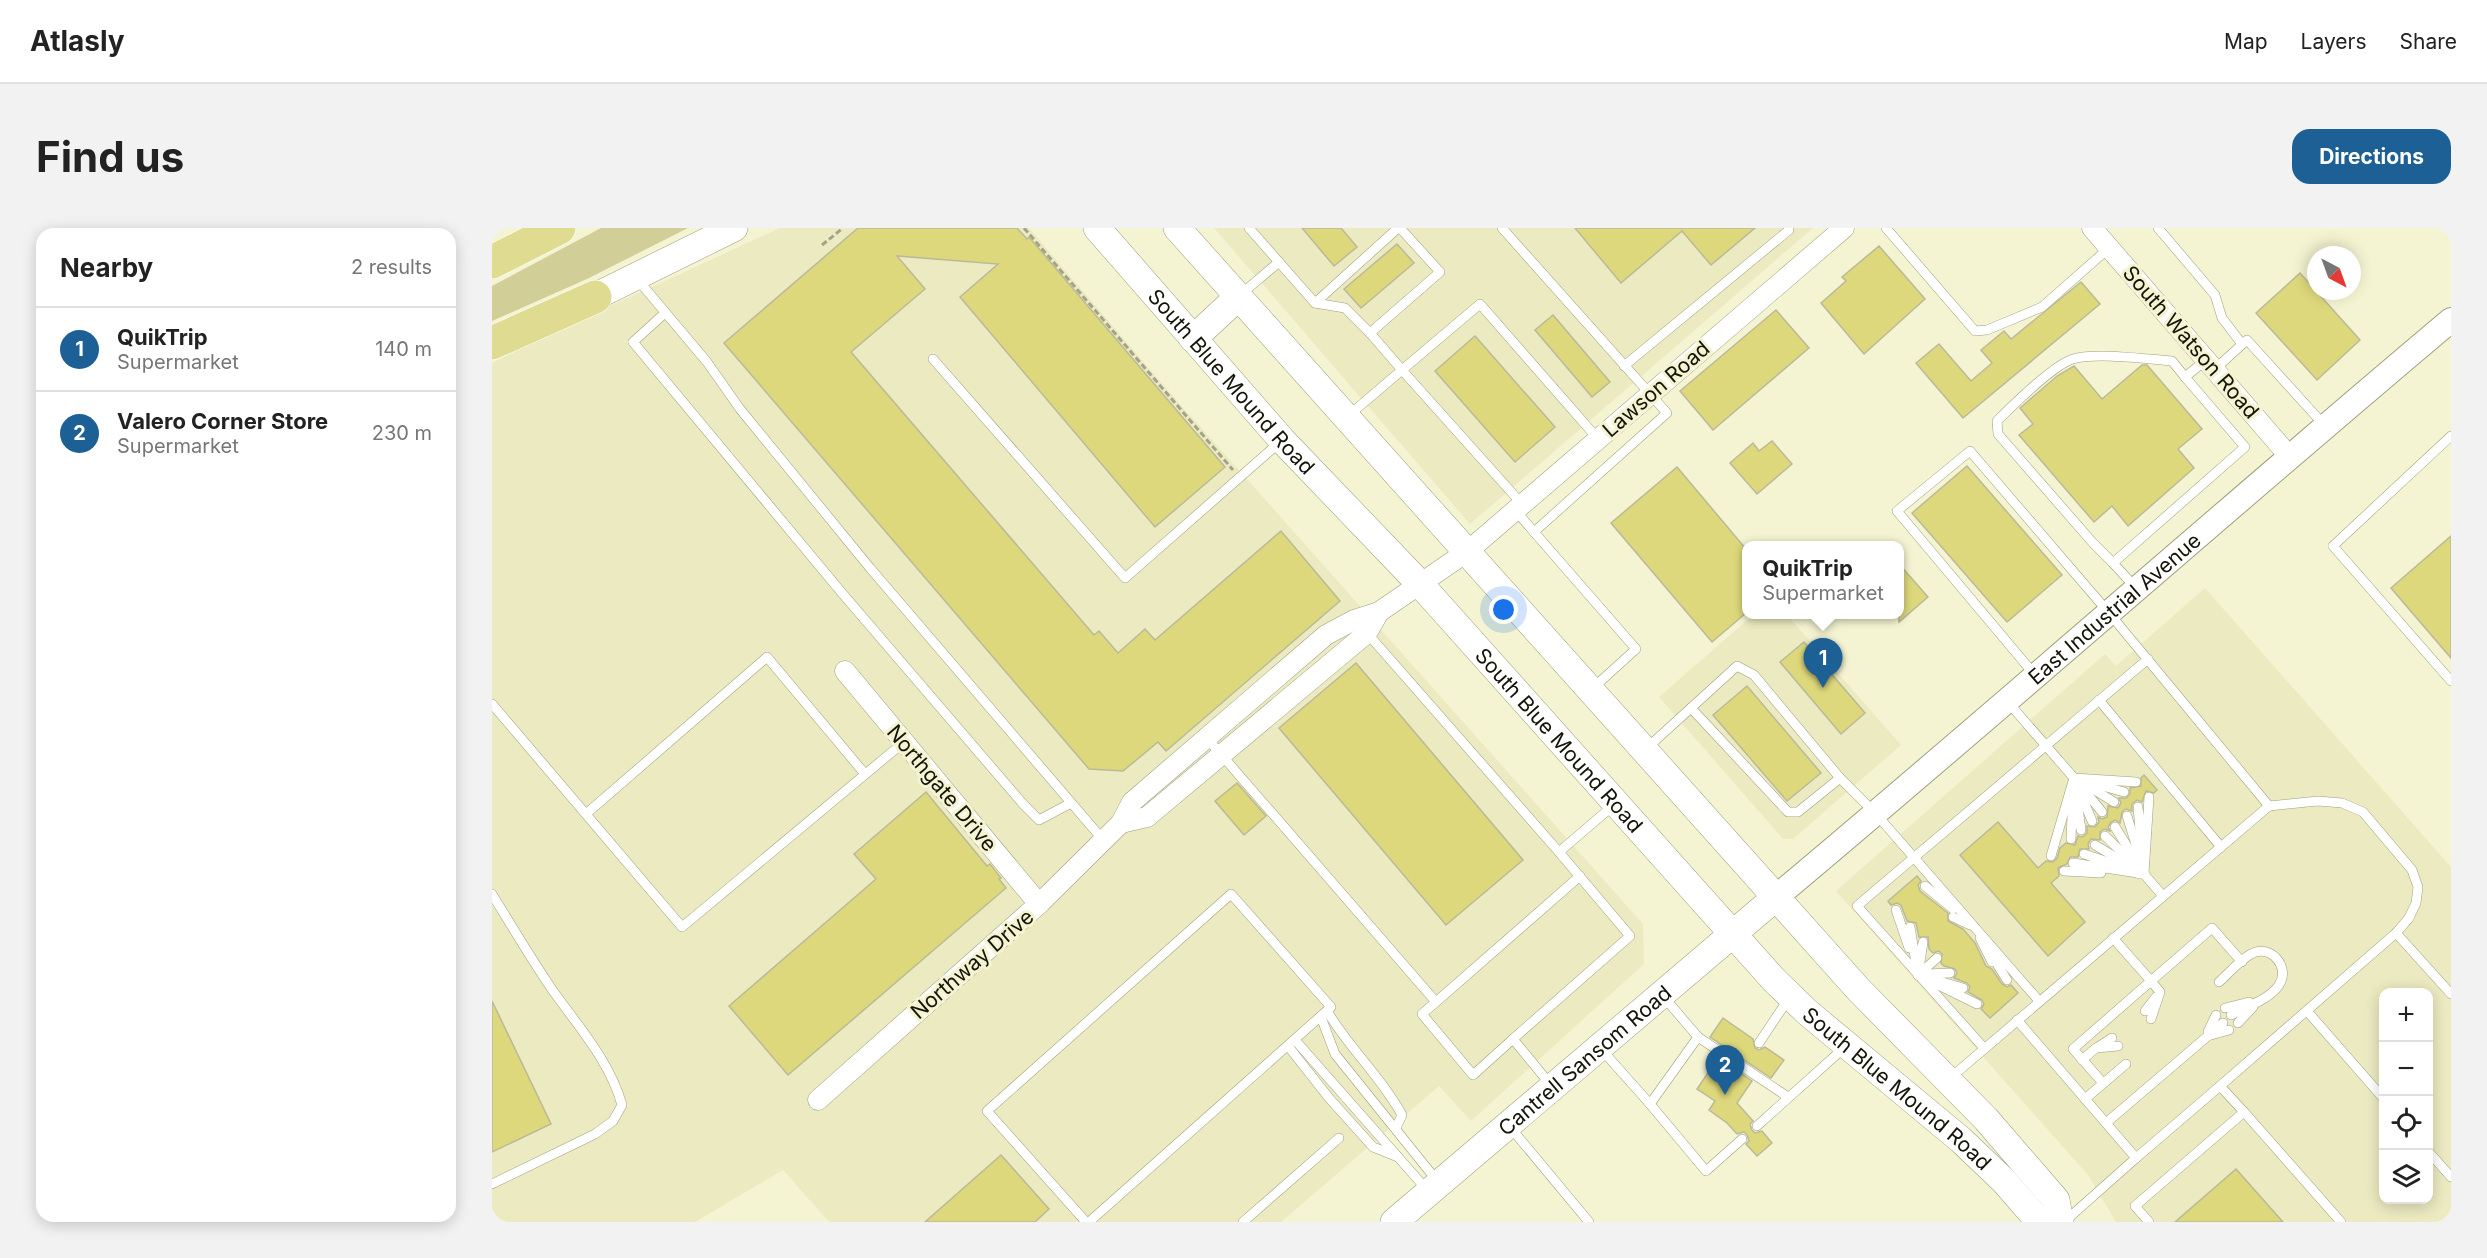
<!DOCTYPE html>
<html lang="en">
<head>
<meta charset="utf-8">
<style>
	:root { --surface:#fff; --page:#f2f2f2; --text:#222; --muted:#767676; --line:#e0e0e0; --accent:#1d6095 }
	body { margin:0; font-family:Inter,sans-serif; background:var(--page); color:var(--text) }
	.controls { position:absolute; right:18px; bottom:18px; display:grid; overflow:hidden; border-radius:12px; box-shadow:0 3px 15px #0003 }
	.controls button { width:54px; height:54px; display:grid; place-items:center; padding:0; border:0; border-bottom:2px solid var(--line); background:var(--surface); color:var(--text); font:30px sans-serif }
	.compass { position:absolute; left:1815px; top:18px; width:54px; height:54px; border-radius:50%; background:var(--surface); box-shadow:0 3px 15px #0003; rotate:139deg }
	.you { position:absolute; left:1012px; top:382px; width:21px; height:21px; margin:-15px; border:4px solid #fff; border-radius:50%; background:#1a73e8; box-shadow:0 0 0 9px #1a73e833 }
	.badge { display:grid; place-items:center; width:39px; height:39px; border-radius:50%; background:var(--accent); color:#fff; font-size:20px; font-weight:700 }
	.pin { position:absolute; translate:-50% -50px; filter:drop-shadow(0 2px 3px #0008) }
	.pin::after { content:''; position:absolute; top:32px; width:21px; height:18px; background:inherit; clip-path:polygon(0 0,100% 0,50% 100%) }
	.popup { position:absolute; left:1250px; top:313px; width:162px; height:78px; box-sizing:border-box; display:grid; place-content:center; border-radius:12px; background:var(--surface); filter:drop-shadow(0 2px 4px #0005); font-size:20px; white-space:nowrap; color:var(--muted) }
	.popup b { font-size:22px; color:var(--text) }
	.popup::after { content:''; position:absolute; left:50%; top:100%; margin-left:-12px; border:12px solid transparent; border-top-color:var(--surface) }
	.list { margin:0; padding:0; list-style:none }
	h2 { display:flex; justify-content:space-between; align-items:center; height:78px; margin:0; padding:0 24px; font-size:26px }
	h2 small { font-size:20px; font-weight:400; color:var(--muted) }
	.list li { display:grid; grid-template-columns:39px 1fr auto; gap:18px; align-items:center; box-sizing:border-box; height:84px; padding:0 24px; border-top:2px solid var(--line) }
	.list b { display:block; font-size:22px; white-space:nowrap }
	.list p { margin:0; font-size:20px; white-space:nowrap; color:var(--muted) }
	.list em { font-size:20px; font-style:normal; color:var(--muted) }
	.icon { flex:none; width:33px; height:33px; fill:none; stroke:currentColor; stroke-width:2; stroke-linecap:round; stroke-linejoin:round }
	.map { position:relative; flex:none; width:1959px; height:994px; overflow:hidden; border-radius:18px }
	header { display:flex; align-items:center; gap:36px; box-sizing:border-box; height:84px; padding:0 30px; background:var(--surface); border-bottom:2px solid var(--line) }
	header strong { font-size:28px }
	nav { display:flex; gap:33px; margin-inline-start:auto; font-size:21px }
	.intro { display:flex; align-items:center; justify-content:space-between; box-sizing:border-box; height:144px; padding:0 36px }
	h1 { margin:0; font-size:42px }
	.button { padding:15px 27px; border-radius:18px; background:var(--accent); color:#fff; font-size:21px; font-weight:700 }
	main { display:flex; gap:36px; padding:0 36px }
	aside { flex:1; background:var(--surface); border-radius:18px; box-shadow:0 3px 15px #0003 }
	.map>svg:first-child { display:block }
</style>
</head>
<body>
<header>
<strong>Atlasly</strong>
<nav><a>Map</a><a>Layers</a><a>Share</a></nav>
</header>
<div class="intro"><h1>Find us</h1><a class="button">Directions</a></div>
<main>
<aside>
<h2>Nearby<small>2 results</small></h2>
<ul class="list">
<li><span class="badge">1</span><div><b>QuikTrip</b><p>Supermarket</p></div><em>140 m</em></li>
<li><span class="badge">2</span><div><b>Valero Corner Store</b><p>Supermarket</p></div><em>230 m</em></li>
</ul>
</aside>
<div class="map">
<svg width="1959" height="994" viewBox="0 0 1959 994">
	<rect width="100%" height="100%" fill="#f5f4d2"/>
	<!-- built -->
	<g fill="#eceac1" fill-rule="evenodd">
		<polygon points="288,0 537,0 672,158 1151,696 1152,736 979,893 947,858 789,994 337,994 291,942 203,994 0,994 0,135 79,96"/>
		<polygon points="722,0 1321,0 978,296"/>
		<path d="M 1713,360 L 1959,639 L 1959,994 L 1624,994 L 1596,947 L 1344,663 L 1613,426 L 1624,438 ZM 1892,764 L 1936,764 L 1936,972 L 1892,972 Z"/>
		<polygon points="1261,387 1295,387 1409,517 1301,611 1291,611 1167,469"/>
	</g>
	<!-- green -->
	<polygon fill="#d1ce97" points="109,0 196,0 97,50 0,93 0,58"/>
	<!-- building -->
	<g fill="#ded87c" stroke="#bab999" stroke-width="1.5">
		<polygon points="366,0 525,0 535,11 537,9 733,239 663,299 468,69 506,36 405,28 433,61 359,124 602,407 607,403 626,425 653,401 663,412 789,303 848,373 674,523 666,514 631,543 597,541 232,115"/>
		<polygon points="810,0 849,0 865,19 842,38"/>
		<polygon points="1083,0 1263,0 1219,37 1190,3 1129,55"/>
		<polygon points="905,16 922,35 869,80 852,61"/>
		<polygon points="1387,18 1433,71 1372,126 1329,75 1354,53 1350,49"/>
		<polygon points="1808,45 1868,112 1825,152 1764,85"/>
		<polygon points="1589,54 1608,76 1471,190 1424,135 1447,116 1479,153 1500,135 1489,122 1512,103 1519,111"/>
		<polygon points="1284,82 1317,120 1221,202 1188,163"/>
		<polygon points="1061,87 1118,154 1100,169 1043,102"/>
		<polygon points="983,108 1063,199 1023,234 943,143"/>
		<polygon points="1650,137 1655,137 1710,201 1686,221 1702,240 1636,298 1620,278 1602,294 1527,207 1541,196 1528,180 1565,148 1582,138 1610,171"/>
		<polygon points="1280,213 1300,236 1265,266 1238,235 1261,215 1267,223"/>
		<polygon points="1475,238 1570,347 1515,394 1420,285"/>
		<polygon points="1185,239 1254,321 1254,385 1220,414 1119,295"/>
		<polygon points="1959,308 1959,430 1899,360"/>
		<polygon points="1407,336 1436,369 1407,394"/>
		<polygon points="1312,414 1373,485 1349,506 1288,434"/>
		<polygon points="864,435 1031,632 954,697 787,500"/>
		<polygon points="1255,458 1329,545 1295,573 1221,487"/>
		<polygon points="1652,547 1665,562 1662,565 1654,563 1650,574 1645,572 1640,576 1640,583 1634,581 1630,584 1628,595 1623,592 1619,594 1616,599 1618,603 1612,601 1608,604 1608,612 1599,611 1596,616 1597,621 1588,621 1586,629 1578,629 1575,636 1566,640 1567,648 1559,655 1593,694 1556,728 1468,627 1506,594 1546,640 1554,633 1561,634 1565,630 1568,620 1574,615 1583,617 1586,608 1590,609 1595,605 1595,598 1603,599 1607,594 1606,589 1610,591 1615,589 1616,578 1626,580 1629,575 1627,570 1634,570 1638,566 1638,560 1649,558 1649,550"/>
		<polygon points="745,555 774,588 752,607 723,573"/>
		<polygon points="434,564 495,638 498,636 509,650 507,651 514,660 296,847 237,778 384,651 362,626"/>
		<polygon points="1425,648 1429,653 1426,657 1428,663 1456,685 1456,693 1471,701 1483,715 1494,738 1500,741 1510,756 1515,759 1519,757 1526,765 1498,790 1489,781 1492,776 1490,772 1476,764 1478,759 1475,755 1462,750 1465,745 1463,741 1452,738 1449,735 1450,726 1447,723 1441,725 1437,721 1436,709 1427,709 1424,695 1415,693 1409,677 1405,675 1399,677 1396,673"/>
		<polygon points="0,773 59,896 0,924"/>
		<polygon points="1231,790 1261,811 1263,820 1267,822 1273,819 1292,832 1279,850 1218,809"/>
		<polygon points="1226,830 1260,853 1245,875 1261,893 1258,896 1260,902 1263,905 1270,903 1280,915 1265,928 1254,916 1257,913 1255,907 1252,904 1245,906 1235,895 1217,882 1223,873 1205,861"/>
		<polygon points="509,927 557,981 543,994 433,994"/>
		<polygon points="1744,941 1791,994 1683,994"/>
	</g>
	<g fill="none" stroke-linecap="round" stroke-linejoin="round">
		<defs>
			<g id="service">
				<polyline points="757,0 823,75 906,0"/>
				<polyline points="1010,0 1175,185 1042,304 1144,421 1101,460"/>
				<polyline points="1394,0 1483,103 1495,102 1550,79 1617,20"/>
				<polyline points="1666,0 1723,67 1730,90 1750,116"/>
				<polyline points="146,52 215,134 248,181 378,340 612,613"/>
				<polyline points="748,67 787,34"/>
				<polyline points="823,75 853,80 878,105"/>
				<polyline points="173,85 141,114 350,365 531,576 547,592 579,575"/>
				<polyline points="441,131 633,350 788,214"/>
				<polyline points="1132,138 1297,2"/>
				<polyline points="1723,141 1755,112 1833,198"/>
				<polyline points="856,188 910,142 878,105 948,44 908,0"/>
				<polyline points="1959,208 1841,318 1959,453"/>
				<polyline points="1030,276 910,142 988,76 1106,211"/>
				<polyline points="1023,282 1042,304"/>
				<path d="M 1621,335 L 1601,315 L 1506,206 L 1505,193 C 1520,178 1563,136 1581,131 C 1604,124 1655,131 1680,133 L 1693,149"/>
				<polyline points="1643,359 1621,335 1753,219 1693,149 1714,132"/>
				<polyline points="875,405 1067,624 1123,576"/>
				<polyline points="1607,472 1729,619"/>
				<polyline points="1515,473 1582,550 1644,554"/>
				<polyline points="0,476 190,699 412,514"/>
				<polyline points="1199,480 1296,584 1306,584 1348,550"/>
				<polyline points="714,509 944,774 930,786 981,847 1021,811"/>
				<polyline points="1155,520 1245,438 1262,447 1348,550 1384,586 1547,773"/>
				<polyline points="1582,552 1582,550 1600,593"/>
				<polyline points="1600,555 1632,564"/>
				<polyline points="1593,556 1622,574"/>
				<polyline points="1589,558 1610,584"/>
				<polyline points="1585,572 1589,602"/>
				<polyline points="1646,579 1652,646 1657,569"/>
				<polyline points="94,586 275,429 373,546"/>
				<polyline points="1635,588 1646,623"/>
				<polyline points="1623,599 1651,644"/>
				<polyline points="1613,608 1641,635"/>
				<polyline points="1579,611 1581,567"/>
				<polyline points="1603,617 1635,636"/>
				<polyline points="1559,628 1582,550 1587,551"/>
				<polyline points="1581,635 1652,646 1592,626"/>
				<polyline points="1572,643 1609,645"/>
				<polyline points="1647,646 1652,646 1671,668"/>
				<polyline points="1433,658 1461,681"/>
				<path d="M 0,666 C 19,697 38,729 59,760 C 85,797 118,833 130,877 L 121,893 L 103,906 L 0,956"/>
				<polyline points="1404,682 1417,720"/>
				<polyline points="1461,689 1478,697"/>
				<polyline points="1418,699 1426,747 1431,714"/>
				<polyline points="1904,705 1959,766"/>
				<polyline points="1488,710 1500,734"/>
				<polyline points="1497,723 1515,752"/>
				<polyline points="1435,746 1458,745"/>
				<polyline points="1426,747 1445,730"/>
				<path d="M 1727,754 C 1737,745 1748,732 1759,726 C 1778,715 1799,739 1787,757 C 1778,771 1754,779 1739,787"/>
				<polyline points="1471,760 1426,747 1485,776"/>
				<polyline points="944,774 1088,648"/>
				<polyline points="1733,780 1757,774"/>
				<path d="M 835,783 C 857,820 890,850 910,887 L 904,900"/>
				<polyline points="1653,783 1664,769"/>
				<polyline points="1815,783 1892,871"/>
				<polyline points="829,789 843,826 946,954"/>
				<polyline points="1659,791 1668,764 1659,753 1720,700 1750,734"/>
				<polyline points="1525,792 1644,930 1572,994"/>
				<polyline points="1746,795 1761,779"/>
				<polyline points="1716,804 1724,787"/>
				<polyline points="1719,807 1737,802"/>
				<polyline points="1206,809 1296,869"/>
				<polyline points="803,812 936,963"/>
				<polyline points="1267,815 1297,770"/>
				<polyline points="796,818 837,870 881,919 906,929"/>
				<polyline points="1606,819 1620,810"/>
				<polyline points="1492,820 1365,678 1656,431"/>
				<polyline points="1109,821 1158,876 1206,809 1171,768"/>
				<polyline points="1590,832 1604,820 1626,818"/>
				<polyline points="1457,851 1777,578 1617,385 1478,223 1405,283 1542,446"/>
				<polyline points="1611,855 1581,821 1659,753 1621,710"/>
				<polyline points="1058,856 1021,811 1138,708 1067,624"/>
				<polyline points="1728,858 1904,705 1917,690 1924,675 1926,659 1920,642 1871,584 1850,575 1826,573 1777,578"/>
				<polyline points="1593,871 1634,836"/>
				<polyline points="1158,876 1214,943 1250,911"/>
				<polyline points="1614,895 1731,795"/>
				<polyline points="1265,898 1353,819"/>
				<polyline points="1018,899 1097,994"/>
				<polyline points="1936,923 1959,949"/>
				<polyline points="1644,930 1728,858 1752,884"/>
				<polyline points="594,994 495,883 739,666 839,779 597,994"/>
				<polyline points="751,994 847,910"/>
				<polyline points="1657,994 1643,978 1752,884 1849,994"/>
			</g>
			<g id="minor">
				<polyline points="1600,0 1797,228"/>
				<polyline points="353,443 547,676"/>
				<polyline points="629,595 655,589 875,405 887,384"/>
				<polyline points="326,872 547,676 629,595 640,574 834,407 862,392 887,384 976,323 1352,0"/>
			</g>
			<g id="tertiary">
				<path id="s1" d="M 1283,670 C 1511,479 1732,283 1959,92"/>
			</g>
			<g id="secondary">
				<path id="s2" d="M 605,0 L 790,212 L 928,356 L 1282,752 L 1315,784 L 1469,912 L 1512,953 L 1545,991 L 1557,994"/>
				<polyline points="685,0 1367,762 1494,891 1564,972 1568,994"/>
				<polyline points="84,78 242,0"/>
				<polyline points="701,111 746,69"/>
				<path id="s3" d="M 902,994 L 1283,670"/>
			</g>
			<g id="motorway">
				<polyline points="0,34 67,0"/>
				<polyline points="0,115 103,69"/>
			</g>
		</defs>
		<!-- service casing -->
		<use href="#service" stroke="#9f9e7e" stroke-width="10"/>
		<!-- minor casing -->
		<use href="#minor" stroke="#9f9e7e" stroke-width="21"/>
		<!-- tertiary casing -->
		<use href="#tertiary" stroke="#9f9e7e" stroke-width="26"/>
		<!-- secondary casing -->
		<use href="#secondary" stroke="#9f9e7e" stroke-width="28"/>
		<!-- motorway casing -->
		<use href="#motorway" stroke="#fff" stroke-width="34"/>
		<!-- path -->
		<g stroke="#a4a389" stroke-width="3" stroke-dasharray="6 3" stroke-linecap="butt">
			<polyline points="532,0 741,242"/>
			<polyline points="330,17 351,0"/>
		</g>
		<!-- service -->
		<use href="#service" stroke="#fff" stroke-width="9"/>
		<!-- minor -->
		<use href="#minor" stroke="#fff" stroke-width="20"/>
		<!-- tertiary -->
		<use href="#tertiary" stroke="#fff" stroke-width="24"/>
		<!-- secondary -->
		<use href="#secondary" stroke="#fff" stroke-width="27"/>
		<!-- motorway -->
		<use href="#motorway" stroke="#dfdb91" stroke-width="33"/>
	</g>
	<g text-anchor="middle" dominant-baseline="central" stroke-width="6" stroke-linejoin="round" paint-order="stroke">
		<!-- street labels -->
		<g font-size="21" fill="#151408" stroke="#f5f4d2">
			<text transform="translate(1699 114) rotate(49)">South Watson Road</text>
			<text stroke="none"><textPath href="#s2" startOffset="204">South Blue Mound Road</textPath></text>
			<text transform="translate(1164 161) rotate(-41)">Lawson Road</text>
			<text stroke="none"><textPath href="#s1" startOffset="446">East Industrial Avenue</textPath></text>
			<text stroke="none"><textPath href="#s2" startOffset="690">South Blue Mound Road</textPath></text>
			<text transform="translate(450 560) rotate(50)">Northgate Drive</text>
			<text transform="translate(480 736) rotate(-41)">Northway Drive</text>
			<text stroke="none"><textPath href="#s3" startOffset="250">Cantrell Sansom Road</textPath></text>
			<text stroke="none"><textPath href="#s2" startOffset="1176">South Blue Mound Road</textPath></text>
		</g>
	</g>
</svg>
<div class="controls">
<button>+</button>
<button>−</button>
<button><svg class="icon" aria-label="locate" viewBox="0 0 24 24"><circle cx="12" cy="12" r="6"/><path d="M12 2v4M12 18v4M2 12h4M18 12h4"/></svg></button>
<button><svg class="icon" aria-label="layers" viewBox="0 0 24 24"><path d="M12 4l9 5-9 5-9-5zM3 14l9 5 9-5"/></svg></button>
</div>
<svg class="compass" viewBox="-18 -18 36 36"><path d="M0-13l5 13h-10z" fill="#e53935"/><path d="M0 13l5-13h-10z" fill="#767676"/></svg>
<div class="you"></div>
<div class="pin badge" style="left:1331px;top:460px">1</div>
<div class="popup"><b>QuikTrip</b>Supermarket</div>
<div class="pin badge" style="left:1233px;top:867px">2</div>
</div>
</main>
</body>
</html>
